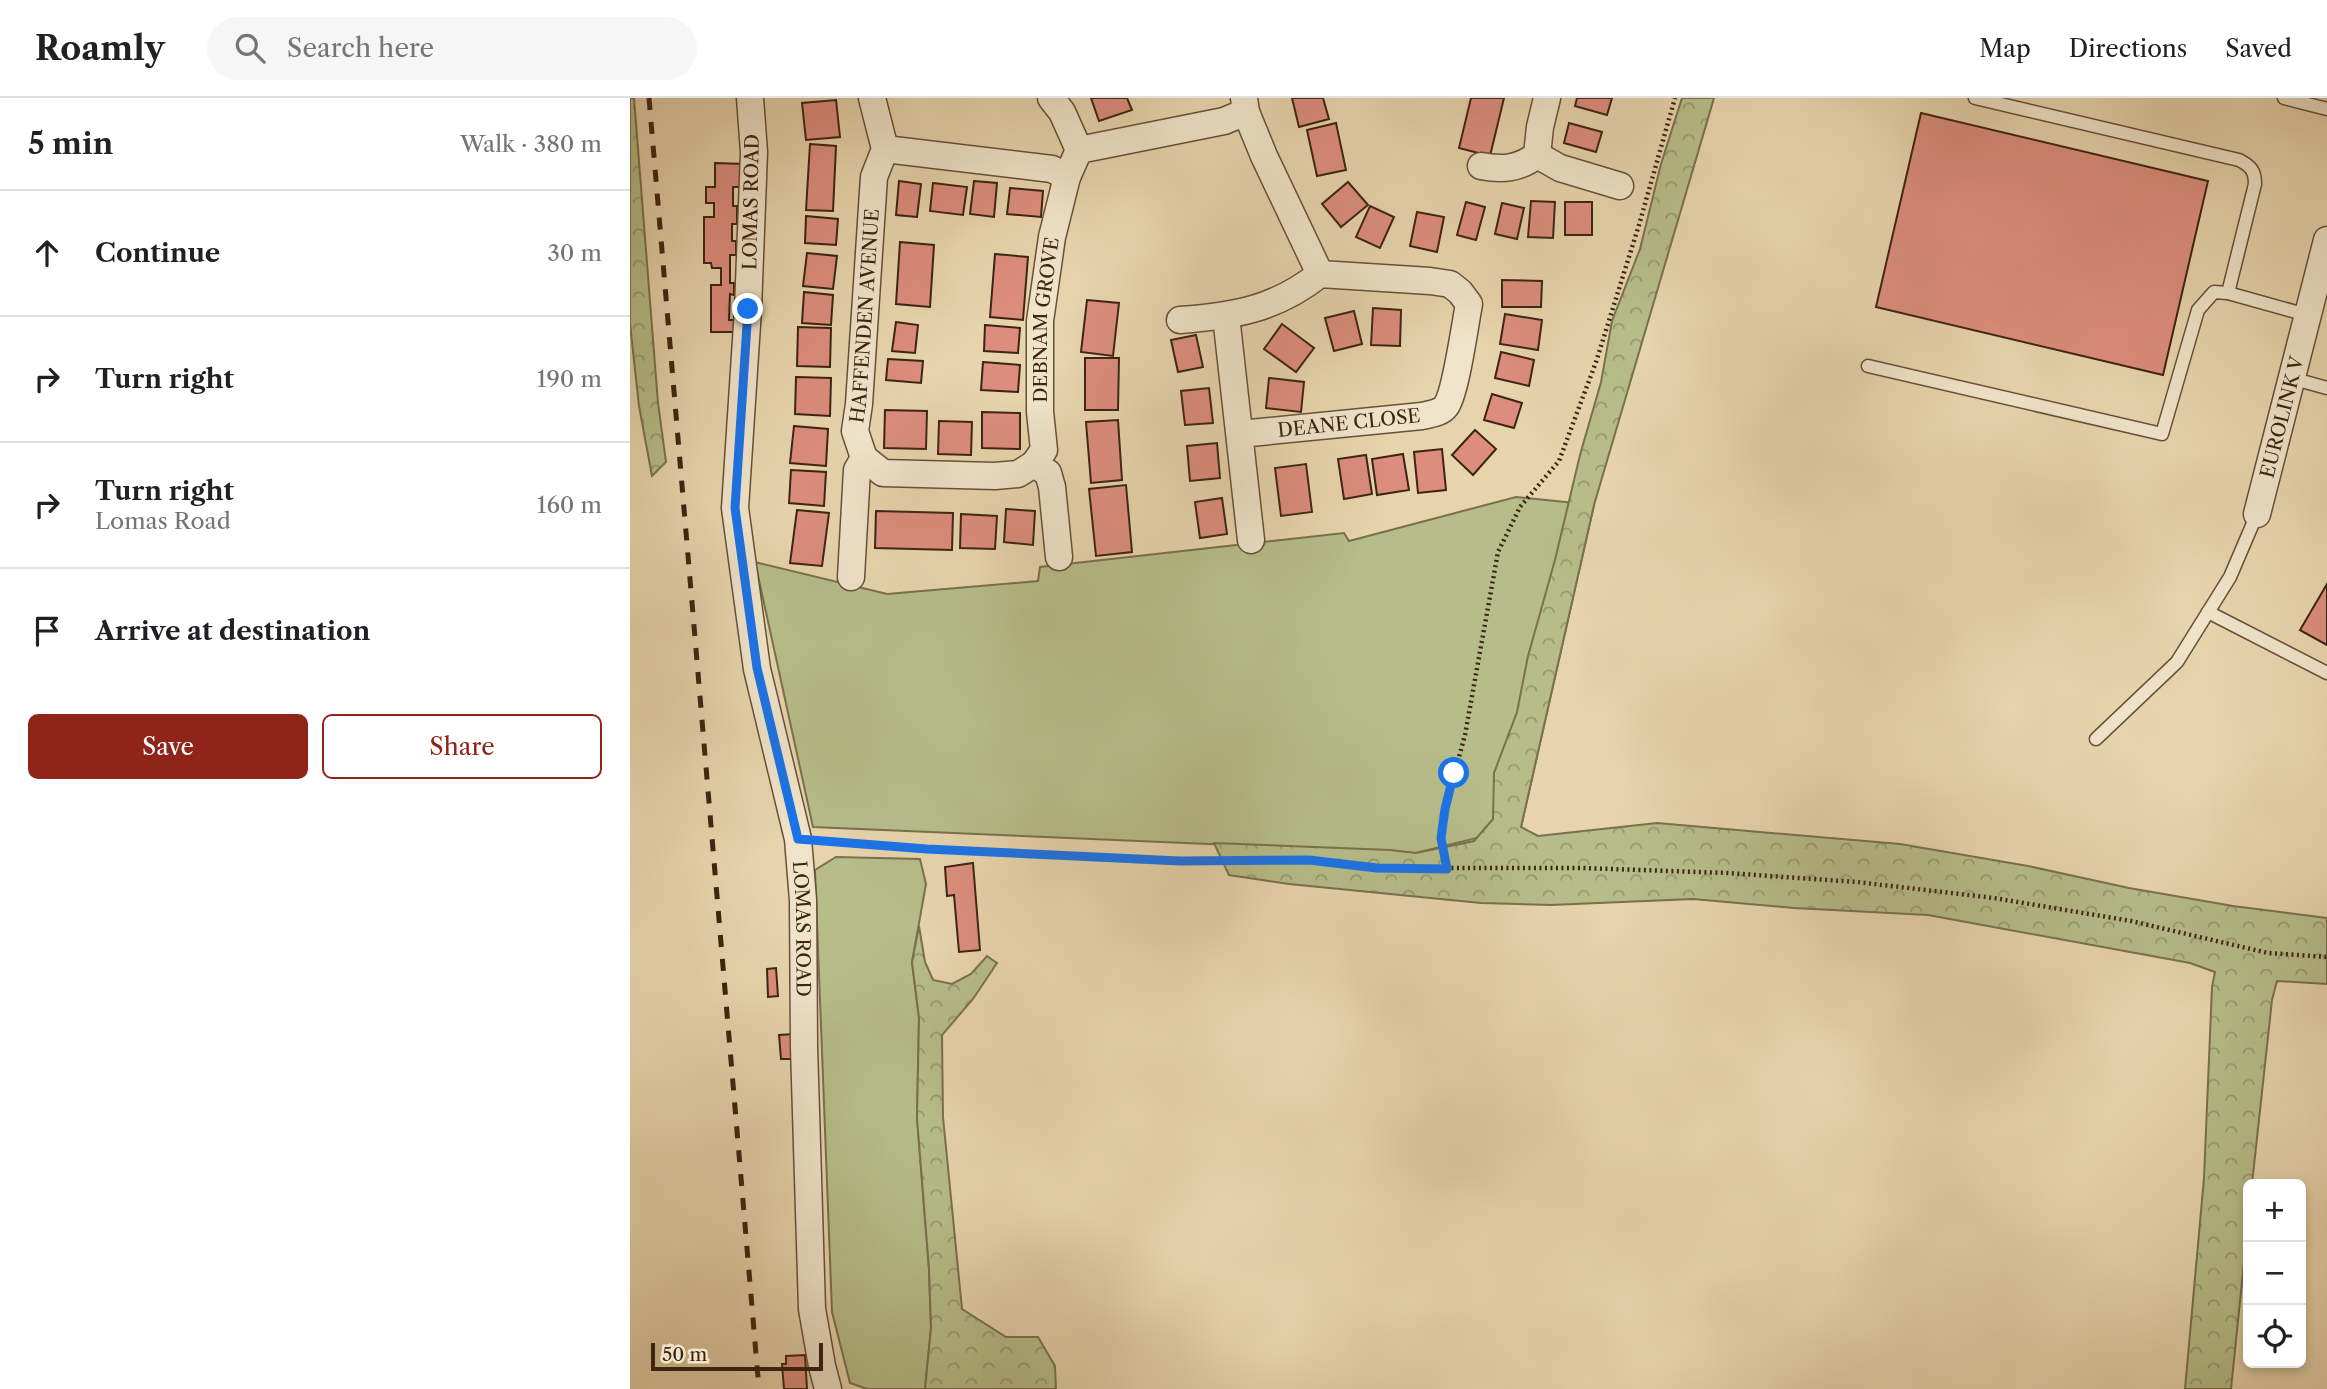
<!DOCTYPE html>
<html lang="en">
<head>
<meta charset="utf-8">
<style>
	:root { --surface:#fff; --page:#f6f6f6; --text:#202124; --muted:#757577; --line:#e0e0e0; --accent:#8f2418 }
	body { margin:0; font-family:"Libre Caslon Text",serif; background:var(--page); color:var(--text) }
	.controls { position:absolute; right:21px; bottom:21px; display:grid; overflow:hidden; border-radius:10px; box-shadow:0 4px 10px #0003 }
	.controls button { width:63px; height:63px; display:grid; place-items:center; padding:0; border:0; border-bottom:2px solid var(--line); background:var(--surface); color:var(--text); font:35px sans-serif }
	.scale { position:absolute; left:21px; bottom:18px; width:172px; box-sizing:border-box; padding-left:7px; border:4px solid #3e2413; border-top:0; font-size:19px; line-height:24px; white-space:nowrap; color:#3e2413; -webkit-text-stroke:5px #efe3c9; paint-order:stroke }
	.stop { position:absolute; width:21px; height:21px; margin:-16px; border:5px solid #1a73e8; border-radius:50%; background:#fff }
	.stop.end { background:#1a73e8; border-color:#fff; box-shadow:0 2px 7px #0008 }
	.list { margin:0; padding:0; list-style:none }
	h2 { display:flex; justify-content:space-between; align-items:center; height:91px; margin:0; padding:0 28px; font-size:30px }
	h2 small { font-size:23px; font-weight:400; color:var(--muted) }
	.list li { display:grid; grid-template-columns:46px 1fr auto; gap:21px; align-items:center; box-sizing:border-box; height:126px; padding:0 28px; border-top:2px solid var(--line) }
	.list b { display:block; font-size:26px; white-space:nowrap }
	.list p { margin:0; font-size:23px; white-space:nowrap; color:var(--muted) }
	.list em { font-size:23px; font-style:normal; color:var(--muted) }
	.actions { display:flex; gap:14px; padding:21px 28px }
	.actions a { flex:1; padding:16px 0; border:2px solid var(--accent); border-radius:10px; text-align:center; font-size:24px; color:var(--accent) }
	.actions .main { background:var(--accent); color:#fff }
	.icon { flex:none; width:38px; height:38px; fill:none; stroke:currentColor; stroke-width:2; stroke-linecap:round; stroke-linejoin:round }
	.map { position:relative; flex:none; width:1697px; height:1291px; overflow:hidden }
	header { display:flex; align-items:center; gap:42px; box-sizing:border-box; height:98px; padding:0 35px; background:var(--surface); border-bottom:2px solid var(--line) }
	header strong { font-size:33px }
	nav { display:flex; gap:38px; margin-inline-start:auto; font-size:24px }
	.search { width:490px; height:63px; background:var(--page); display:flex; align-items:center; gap:18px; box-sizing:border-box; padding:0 24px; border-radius:38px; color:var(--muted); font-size:26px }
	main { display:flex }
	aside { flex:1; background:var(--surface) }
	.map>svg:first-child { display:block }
</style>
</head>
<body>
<header>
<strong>Roamly</strong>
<div class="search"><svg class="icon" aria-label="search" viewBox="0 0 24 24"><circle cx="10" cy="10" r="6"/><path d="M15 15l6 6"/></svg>Search here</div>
<nav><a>Map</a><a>Directions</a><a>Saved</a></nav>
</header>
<main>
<aside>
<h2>5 min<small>Walk · 380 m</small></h2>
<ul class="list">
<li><svg class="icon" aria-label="ahead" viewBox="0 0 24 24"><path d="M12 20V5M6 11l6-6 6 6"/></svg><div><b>Continue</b></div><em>30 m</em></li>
<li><svg class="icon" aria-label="right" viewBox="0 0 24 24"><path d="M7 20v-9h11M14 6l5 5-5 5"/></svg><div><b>Turn right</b></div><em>190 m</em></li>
<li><svg class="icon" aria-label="right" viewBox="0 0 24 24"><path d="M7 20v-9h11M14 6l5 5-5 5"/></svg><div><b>Turn right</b><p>Lomas Road</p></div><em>160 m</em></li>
<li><svg class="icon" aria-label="arrive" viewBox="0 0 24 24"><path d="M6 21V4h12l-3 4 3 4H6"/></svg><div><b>Arrive at destination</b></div></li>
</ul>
<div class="actions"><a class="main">Save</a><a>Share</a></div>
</aside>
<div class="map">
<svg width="1697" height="1291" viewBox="0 0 1697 1291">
	<defs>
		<pattern id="forest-crowns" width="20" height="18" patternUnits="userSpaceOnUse" patternTransform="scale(1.75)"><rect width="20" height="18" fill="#b6bd89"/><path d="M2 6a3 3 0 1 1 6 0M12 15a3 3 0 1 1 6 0" fill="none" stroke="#95996f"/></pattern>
	</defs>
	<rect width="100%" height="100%" fill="#e7d4ac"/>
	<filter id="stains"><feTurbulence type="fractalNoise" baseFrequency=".00286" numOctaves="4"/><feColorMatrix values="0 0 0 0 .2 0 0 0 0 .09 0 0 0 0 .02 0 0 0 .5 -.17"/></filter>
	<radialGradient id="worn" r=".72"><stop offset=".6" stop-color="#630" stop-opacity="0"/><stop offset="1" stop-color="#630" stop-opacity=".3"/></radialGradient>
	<!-- grass -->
	<g fill="#b6bd89" stroke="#7a704e" stroke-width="2">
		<polygon points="886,399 964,407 891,729 786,755 183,729 125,464 257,496 408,483 410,469 714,435 719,443"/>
		<polygon points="206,759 290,761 296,786 282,864 289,920 287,1020 299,1171 301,1230 295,1291 237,1291 220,1285 202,1214 185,772"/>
	</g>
	<!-- forest -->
	<g fill="url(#forest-crowns)" stroke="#7a704e" stroke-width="2">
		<polygon points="0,0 4,0 28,305 36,364 22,378 9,308 0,226"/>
		<polygon points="1052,0 1084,0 964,407 891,729 908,738 1027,725 1270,746 1398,768 1499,790 1603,808 1697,820 1697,886 1647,883 1642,902 1622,1086 1618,1086 1618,1126 1601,1291 1555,1291 1574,1080 1582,889 1585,874 1560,865 1298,817 1164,810 1063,801 921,807 851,805 659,786 599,777 584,745 760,752 786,755 844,743 863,721 864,675 887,614 898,558 925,462 950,357 971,284 982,223 1010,151 1031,66"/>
		<polygon points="289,828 295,864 303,882 322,886 341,876 357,858 367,865 343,901 312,937 313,1019 332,1211 376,1239 408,1239 425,1268 426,1291 295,1291 301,1230 299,1171 287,1020 289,920 282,864"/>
	</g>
	<!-- building -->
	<g fill="#dc8d7d" stroke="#3e2413" stroke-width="2">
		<polygon points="461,0 497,0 502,12 469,23"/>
		<polygon points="662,0 693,0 699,21 669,29"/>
		<polygon points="841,0 874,0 860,58 829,50"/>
		<polygon points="947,0 982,0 977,17 945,8"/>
		<polygon points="206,2 210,39 176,42 172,5"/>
		<polygon points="1291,15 1578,83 1533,277 1246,209"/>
		<polygon points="706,25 716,72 687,78 677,32"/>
		<polygon points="939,25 972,34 966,54 934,45"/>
		<polygon points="180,46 206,48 203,113 176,112"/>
		<polygon points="85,65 115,66 114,89 103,89 103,108 107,108 107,126 102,126 102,143 106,143 106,157 100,157 100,185 104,185 104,197 100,196 99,222 104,222 104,234 81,234 81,187 91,187 91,170 82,170 81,165 74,165 74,119 84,119 84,105 76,105 76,89 85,89"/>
		<polygon points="269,83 291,86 287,119 266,117"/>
		<polygon points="344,83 367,85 364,119 340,116"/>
		<polygon points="718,84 738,107 711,129 692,106"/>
		<polygon points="303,85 337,89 333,117 300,113"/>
		<polygon points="380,90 413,93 411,119 377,116"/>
		<polygon points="901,103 925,104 923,140 898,139"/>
		<polygon points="836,104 855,109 846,142 827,137"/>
		<rect x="935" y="104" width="27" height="33"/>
		<polygon points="872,105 894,110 887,141 865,136"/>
		<polygon points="740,108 764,119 750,150 726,139"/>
		<polygon points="787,114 814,119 807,154 780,148"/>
		<polygon points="176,118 208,121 206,147 175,145"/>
		<polygon points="270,144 304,147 300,209 266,206"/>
		<polygon points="177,155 207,158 203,191 173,188"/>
		<polygon points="365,156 398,159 393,222 360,219"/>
		<polygon points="872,182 912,183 911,209 872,209"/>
		<polygon points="174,194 203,197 201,227 172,225"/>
		<polygon points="457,202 489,205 483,258 451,254"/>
		<polygon points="743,210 771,212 770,248 741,247"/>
		<polygon points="724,213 732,246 704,253 695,220"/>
		<polygon points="875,216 912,222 908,252 870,246"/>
		<polygon points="266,224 288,227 285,255 262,253"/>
		<polygon points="652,226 684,250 666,274 634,251"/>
		<polygon points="355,227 390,230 388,255 354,253"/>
		<polygon points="168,229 201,230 200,269 167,268"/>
		<polygon points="566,237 573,269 548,274 541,242"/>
		<polygon points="871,254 904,262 899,288 865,280"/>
		<polygon points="455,260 489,260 488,312 455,312"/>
		<polygon points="258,261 293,263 291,285 256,282"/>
		<polygon points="353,264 390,267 388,294 351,292"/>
		<polygon points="166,279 201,280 200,318 165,316"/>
		<polygon points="639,280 674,284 671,314 636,310"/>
		<polygon points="579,290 583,325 555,327 551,293"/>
		<polygon points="862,296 892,305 884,330 854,322"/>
		<polygon points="255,312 297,313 296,351 254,350"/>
		<polygon points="352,314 390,315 390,351 352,350"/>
		<polygon points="488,322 492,382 461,385 456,324"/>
		<polygon points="309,323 342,324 341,357 308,356"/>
		<polygon points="164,328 198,331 196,368 160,365"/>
		<polygon points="845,332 866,351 843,377 822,357"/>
		<polygon points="587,345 590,380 560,383 557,348"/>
		<polygon points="812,351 816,392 788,395 784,354"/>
		<polygon points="773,356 779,392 747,397 742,361"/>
		<polygon points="736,357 742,396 714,401 708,361"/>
		<polygon points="676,366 682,414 651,418 645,370"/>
		<polygon points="161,372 196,374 194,408 159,405"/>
		<polygon points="496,387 502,454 466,458 459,391"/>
		<polygon points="592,400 597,436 570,440 565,404"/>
		<polygon points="376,411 405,413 403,447 374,444"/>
		<polygon points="167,412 199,415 192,468 160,465"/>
		<polygon points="246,413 323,415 322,452 245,450"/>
		<polygon points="331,416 367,418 365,451 330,450"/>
		<polygon points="1697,486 1697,547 1670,532"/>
		<polygon points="343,765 350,852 329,854 324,797 317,798 315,769"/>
		<polygon points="146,870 148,898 138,899 137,871"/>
		<polygon points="164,936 166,961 151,961 149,937"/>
		<polygon points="175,1257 177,1291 154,1291 152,1266 156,1266 156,1258"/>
	</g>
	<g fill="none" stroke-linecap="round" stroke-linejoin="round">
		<defs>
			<g id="service">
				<path d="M 1345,0 L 1609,62 C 1621,68 1625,73 1625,86 L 1598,195"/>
				<polyline points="1654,0 1697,11"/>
				<polyline points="1238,268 1532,336 1568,212 1584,194 1598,195 1677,217"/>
				<polyline points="1661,280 1697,290"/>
				<polyline points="1578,514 1697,575"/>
				<polyline points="1466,641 1547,564 1600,479 1627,416"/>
			</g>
			<g id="minor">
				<path id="s1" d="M 120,0 L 124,54 L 118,211 L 105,410 L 127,571 L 168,741 L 173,802 L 174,949 L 182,1211 L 192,1268 L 198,1291"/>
				<polyline points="421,0 432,14 449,52"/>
				<polyline points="614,0 616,14 634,58 690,176"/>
				<polyline points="255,51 422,71 437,79"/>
				<polyline points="907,57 930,70 990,88"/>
				<path d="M 851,68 C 872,72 889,71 907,57 L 910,29 L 917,0"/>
				<polyline points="596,218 621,442"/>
				<path d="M 550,222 C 605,218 646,211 690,176 L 800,183 L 820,186 L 830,194 L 839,206 C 835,226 826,294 816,308 C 811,315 800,316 792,318 L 610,336"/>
				<path id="s2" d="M 234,360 L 253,375 L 365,378 L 388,376 L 404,366 L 414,352 L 410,314 L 410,223 L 422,139 L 437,79 L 449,52 L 594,23 L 616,14"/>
				<path id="s3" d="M 234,360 L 225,333 L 229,306 L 244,79 L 255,51 L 242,0"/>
				<polyline points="404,366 418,375 422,389 429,459"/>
				<path id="s4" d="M 1627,416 L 1697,142"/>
				<polyline points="221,479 227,372 234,360"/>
			</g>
		</defs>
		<!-- service casing -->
		<use href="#service" stroke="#685039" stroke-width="15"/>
		<!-- minor casing -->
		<use href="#minor" stroke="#685039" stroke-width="29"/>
		<!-- path -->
		<g stroke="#3e2413" stroke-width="4.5" stroke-dasharray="2 3.5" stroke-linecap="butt">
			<polyline points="190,743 297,751 550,763 679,762 747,770 953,770 1097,775 1227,784 1364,800 1501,823 1638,855 1697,859"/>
			<polyline points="817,771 811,740 815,711 835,637 868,454 890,409 929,363 966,264 1009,127 1045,0"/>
		</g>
		<!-- service -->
		<use href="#service" stroke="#efe3c9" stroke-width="12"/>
		<!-- minor -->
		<use href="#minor" stroke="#efe3c9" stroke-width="26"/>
		<!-- rail -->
		<polyline stroke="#3e2413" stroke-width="5" stroke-dasharray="12 12" stroke-linecap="butt" points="19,0 129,1291"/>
	</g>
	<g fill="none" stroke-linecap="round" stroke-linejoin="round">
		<!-- route -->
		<polyline stroke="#1a73e8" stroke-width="9" points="118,211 105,410 127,570 168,741 297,751 550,763 679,762 747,770 817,771 811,740 815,711 824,675"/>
	</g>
	<g text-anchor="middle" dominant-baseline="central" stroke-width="5" stroke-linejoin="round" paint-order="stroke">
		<!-- street labels -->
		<g font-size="19" fill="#3e2413" stroke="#efe3c9">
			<text transform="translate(121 104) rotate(-89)">LOMAS ROAD</text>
			<text stroke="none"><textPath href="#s3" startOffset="144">HAFFENDEN AVENUE</textPath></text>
			<text stroke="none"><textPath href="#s2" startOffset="326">DEBNAM GROVE</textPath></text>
			<text stroke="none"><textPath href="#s4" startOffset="100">EUROLINK V</textPath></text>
			<text transform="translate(719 325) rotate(-6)">DEANE CLOSE</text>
			<text stroke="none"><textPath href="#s1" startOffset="838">LOMAS ROAD</textPath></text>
		</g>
	</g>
	<rect width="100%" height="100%" filter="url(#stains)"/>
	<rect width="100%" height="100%" fill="url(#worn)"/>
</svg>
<div class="controls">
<button>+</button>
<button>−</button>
<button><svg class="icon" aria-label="locate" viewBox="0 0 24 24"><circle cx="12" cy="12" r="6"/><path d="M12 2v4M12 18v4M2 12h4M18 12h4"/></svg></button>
</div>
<div class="scale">50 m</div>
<div class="stop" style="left:824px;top:675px"></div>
<div class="stop end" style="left:118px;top:211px"></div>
</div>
</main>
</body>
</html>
